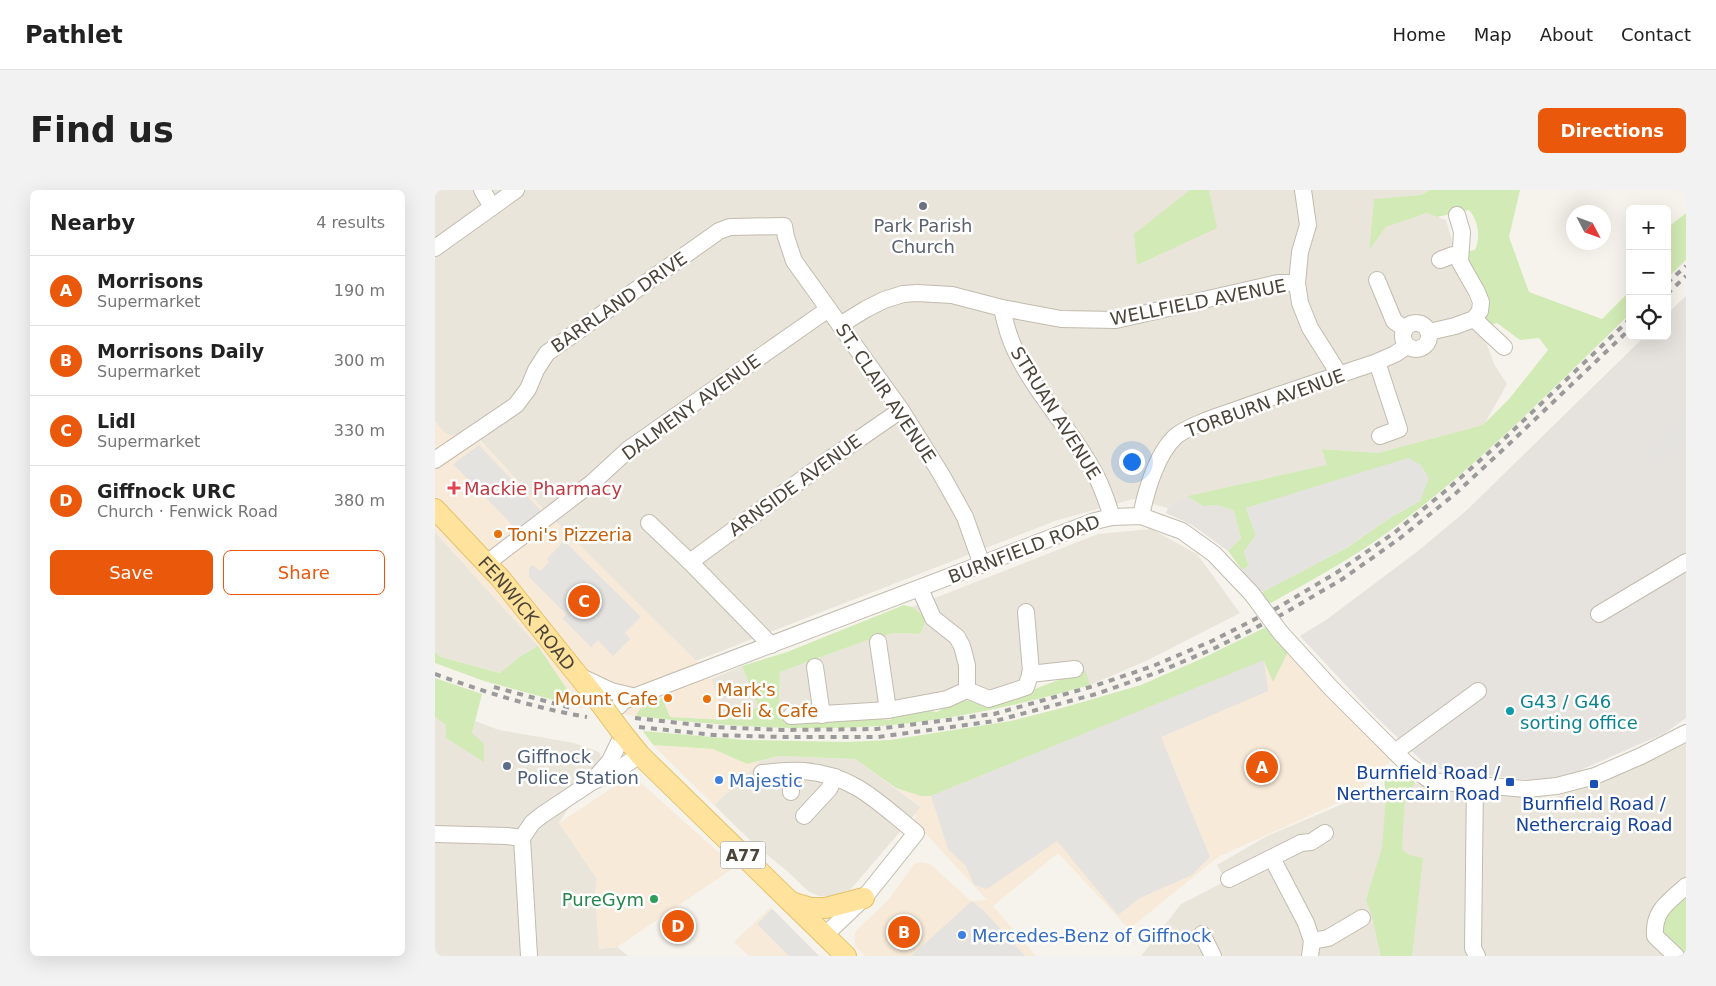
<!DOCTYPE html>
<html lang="en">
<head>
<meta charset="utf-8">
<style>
	:root { --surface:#fff; --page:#f2f2f2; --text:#222; --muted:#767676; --line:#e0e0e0; --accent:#ea580c }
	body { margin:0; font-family:"DejaVu Sans",sans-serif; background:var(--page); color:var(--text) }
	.controls { position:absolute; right:15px; top:15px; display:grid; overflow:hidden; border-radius:8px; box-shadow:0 5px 20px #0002 }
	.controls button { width:45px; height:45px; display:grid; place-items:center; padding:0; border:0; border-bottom:1px solid var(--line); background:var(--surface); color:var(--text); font:25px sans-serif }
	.compass { position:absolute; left:1131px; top:15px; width:45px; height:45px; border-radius:50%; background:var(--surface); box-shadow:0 5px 20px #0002; rotate:131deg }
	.you { position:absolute; left:696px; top:271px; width:18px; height:18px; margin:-12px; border:4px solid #fff; border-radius:50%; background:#1a73e8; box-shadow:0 0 0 8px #1a73e833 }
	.badge { display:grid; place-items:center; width:32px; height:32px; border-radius:50%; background:var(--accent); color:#fff; font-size:16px; font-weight:700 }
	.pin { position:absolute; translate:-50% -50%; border:2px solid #fff; box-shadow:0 1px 5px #0006 }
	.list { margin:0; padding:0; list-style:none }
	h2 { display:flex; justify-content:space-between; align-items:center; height:65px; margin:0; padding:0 20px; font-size:21px }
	h2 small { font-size:16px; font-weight:400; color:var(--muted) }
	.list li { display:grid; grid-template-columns:32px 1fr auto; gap:15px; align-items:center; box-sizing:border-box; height:70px; padding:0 20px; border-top:1px solid var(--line) }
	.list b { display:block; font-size:19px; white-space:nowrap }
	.list p { margin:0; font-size:16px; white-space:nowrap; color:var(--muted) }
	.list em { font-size:16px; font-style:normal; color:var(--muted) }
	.actions { display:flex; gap:10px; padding:15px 20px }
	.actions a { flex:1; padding:11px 0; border:1px solid var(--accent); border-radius:8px; text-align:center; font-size:18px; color:var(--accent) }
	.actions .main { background:var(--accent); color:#fff }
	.icon { flex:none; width:28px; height:28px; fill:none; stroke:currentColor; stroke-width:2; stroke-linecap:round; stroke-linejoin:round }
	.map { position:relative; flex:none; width:1251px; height:766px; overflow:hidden; border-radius:8px }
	header { display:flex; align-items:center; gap:30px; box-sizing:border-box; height:70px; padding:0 25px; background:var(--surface); border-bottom:1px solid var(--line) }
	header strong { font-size:24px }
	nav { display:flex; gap:28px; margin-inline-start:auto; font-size:18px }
	.intro { display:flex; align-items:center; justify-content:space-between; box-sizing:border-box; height:120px; padding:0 30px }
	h1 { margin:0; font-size:35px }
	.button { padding:12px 22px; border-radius:8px; background:var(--accent); color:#fff; font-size:18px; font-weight:700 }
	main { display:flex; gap:30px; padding:0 30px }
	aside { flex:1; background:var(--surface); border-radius:8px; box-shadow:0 5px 20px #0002 }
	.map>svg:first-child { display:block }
</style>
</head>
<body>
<header>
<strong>Pathlet</strong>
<nav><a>Home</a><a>Map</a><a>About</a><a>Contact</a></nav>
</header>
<div class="intro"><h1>Find us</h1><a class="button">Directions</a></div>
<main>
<aside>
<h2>Nearby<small>4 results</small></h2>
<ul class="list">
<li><span class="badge">A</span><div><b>Morrisons</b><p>Supermarket</p></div><em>190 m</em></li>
<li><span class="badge">B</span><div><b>Morrisons Daily</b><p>Supermarket</p></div><em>300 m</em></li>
<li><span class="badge">C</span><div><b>Lidl</b><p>Supermarket</p></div><em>330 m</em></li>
<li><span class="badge">D</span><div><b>Giffnock URC</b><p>Church · Fenwick Road</p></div><em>380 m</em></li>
</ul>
<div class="actions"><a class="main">Save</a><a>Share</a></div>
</aside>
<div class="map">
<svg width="1251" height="766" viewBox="0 0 1251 766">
	<rect width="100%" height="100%" fill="#f6f3ec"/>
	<!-- residential -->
	<g fill="#eae5da">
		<polygon points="0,0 995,0 986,5 939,10 934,59 951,37 992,23 1011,30 1033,105 1060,176 1072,194 1049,235 943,263 887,259 893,275 752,306 733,318 698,309 620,331 261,471 110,321 44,249 15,245 10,243 0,232"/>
		<polygon points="716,339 762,364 805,423 711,471 655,495 648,480 565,501 346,522 344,518 345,482 430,451 459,443 485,444 490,435 489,426 477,417 663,344"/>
		<polygon points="0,342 103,456 86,466 66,483 6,467 0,462"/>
		<polygon points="307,476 323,517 291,530 276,489"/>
		<polygon points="0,527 11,535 37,543 40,531 64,540 139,553 164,562 166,567 124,633 162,689 160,703 164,759 182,757 193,766 0,766"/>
		<polygon points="1251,552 1251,766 706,766 746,714 791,691 782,675 832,646 922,608 930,608 950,598 949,586 969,579 980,593 996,599 1045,606 1120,607 1167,593"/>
		<polygon points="344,566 420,569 486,617 416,699 397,707 384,706 373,701 351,680 322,657 279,615 325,571"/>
	</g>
	<!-- commercial -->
	<g fill="#f7ead8">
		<polygon points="0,232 10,243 15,245 43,249 110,321 261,471 276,489 291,530 235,527 201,523 201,526 144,517 103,456 0,342"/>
		<polygon points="846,454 956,571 933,590 922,604 783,667 694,739 623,663 558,716 601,766 430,766 420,756 420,742 454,709 479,674 486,672 495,674 536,711 552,710 480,632 481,623 486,616 461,598 486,606"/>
		<polygon points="218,555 278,559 312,574 325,571 279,615"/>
		<polygon points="197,585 300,677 182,757 164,759 160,703 162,689 124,633"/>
		<polygon points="336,717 384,766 314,766 299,752"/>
	</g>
	<!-- industrial -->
	<g fill="#e6e2dd">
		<polygon points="1251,106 1251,528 1230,543 1139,583 1105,591 1011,581 988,572 933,519 865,446 891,430 983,361 1032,320 1210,146 1232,146 1232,124"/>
		<polygon points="752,306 768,316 783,315 799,321 806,348 793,361 757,335 731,323 733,318"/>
	</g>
	<!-- green -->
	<g fill="#d2eab5">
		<polygon points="755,0 774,0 782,38 702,75 699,44"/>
		<path d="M 995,0 L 1085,0 L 1074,47 L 1094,102 L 1167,129 L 1195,101 L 1195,124 C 1119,197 1045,274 960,337 C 920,367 877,390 834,414 L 825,403 L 913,357 L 956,327 L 985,311 L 811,318 L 821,345 L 809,362 L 814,376 L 807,380 L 793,361 L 806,348 L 799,321 L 783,315 L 768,316 L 752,306 L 892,275 L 887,259 L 943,263 L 1048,235 L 1074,209 L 1113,160 L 1104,148 L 1085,150 L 1062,133 L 1057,134 L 1050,129 C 1059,111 1037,79 1029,62 L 1040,60 C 1046,46 1043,30 1034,20 L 1002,27 L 992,23 L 951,37 L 934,60 L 939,9 L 986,5 Z"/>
		<polygon points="1251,23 1251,70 1232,88 1232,78 1235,76 1232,73 1232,38"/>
		<path d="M 469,415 L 477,417 L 489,426 L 490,434 L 485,444 L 459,443 L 430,451 L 345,482 L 344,518 L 351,529 L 444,522 L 446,529 L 456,530 L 460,522 L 481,519 L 502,522 L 519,512 L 584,505 L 650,480 L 655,495 C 581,516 505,533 428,537 C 352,541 276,535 201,526 C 205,515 217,512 227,508 L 235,527 L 291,530 L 323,517 L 307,476 L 352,462 Z"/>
		<polygon points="831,437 854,460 838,492 829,471 496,606 486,606 461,598 420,569 344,566 312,574 278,559 218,555 208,541 311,550 412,552 455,550 576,531 627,518 706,495 766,469"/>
		<polygon points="103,456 144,517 49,491 0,473 0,462 6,467 65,483 86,466"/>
		<polygon points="0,488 47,504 37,543 49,554 49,572 11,548 11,535 0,527"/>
		<path d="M 969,579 L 980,593 L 970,609 L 967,659 L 974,665 L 988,668 L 977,766 L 946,766 C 941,747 939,727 931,710 L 947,658 L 951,608 L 955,606 L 950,598 L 949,586 Z"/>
		<polygon points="1251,702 1251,766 1248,766 1225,743 1233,722"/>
	</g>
	<!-- parking -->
	<g fill="#e5e3e0">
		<polygon points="1251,220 1251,254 1247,252 1228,275 1211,260"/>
		<polygon points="44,255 106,321 82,340 18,274"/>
		<polygon points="973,268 986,275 994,288 985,311 956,327 913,357 825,403 807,380 814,376 809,362 821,345 811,318"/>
		<polygon points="129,351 206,427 190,443 195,449 178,466 163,450 156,457 128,429 131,424 94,387 94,378 98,375 105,381 114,372 112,369"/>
		<polygon points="829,470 833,501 726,547 775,667 757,685 705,708 683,725 622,651 552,699 539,695 531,676 513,659 496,606"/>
		<polygon points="537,711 549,721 590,766 476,766"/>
		<polygon points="337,719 384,766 354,766 322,734"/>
	</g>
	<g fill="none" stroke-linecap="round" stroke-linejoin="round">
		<defs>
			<g id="minor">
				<polyline points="47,0 57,17"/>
				<polyline points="868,0 873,35 865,62 862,93 865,113 875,138 904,184"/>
				<polyline points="0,58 81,0"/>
				<polyline points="1005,70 1018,65 1025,66"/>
				<polyline points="942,90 959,131 970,139"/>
				<path d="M 567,118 C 570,133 574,148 581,162 C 602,206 638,241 660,284 C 668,298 672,312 677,327"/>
				<polyline points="1039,129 1069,157"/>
				<circle cx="981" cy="146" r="13"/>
				<polyline points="405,135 431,119 449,110 468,104 482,103 517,105 567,118 626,129 681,130 843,93 862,93"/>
				<polyline points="994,142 1020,136 1039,129 1045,121 1046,112 1042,102 1025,72 1027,42 1022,25"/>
				<polyline points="942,172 964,239 945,246"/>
				<polyline points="0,270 81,215 93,199 101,180 112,163 284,41 295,37 349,36 351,47 359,71 466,220 506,284 530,327 547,375"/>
				<path d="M 706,326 C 711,301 722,263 741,246 C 755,235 784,226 801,220 C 848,203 895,188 942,172 L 960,164 L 972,156"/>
				<polyline points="214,333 255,372 336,455"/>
				<polyline points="255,372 392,271 466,220"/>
				<polyline points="52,373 158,292 195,258 392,120"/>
				<polyline points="485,399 498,428 522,447 527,456 532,475 532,500"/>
				<polyline points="1164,424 1251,372"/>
				<polyline points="845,442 896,498 973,575 996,591 1092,599 1122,596 1160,586 1206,566 1251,543"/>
				<polyline points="443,452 453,520"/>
				<polyline points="380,477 387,525"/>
				<polyline points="595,484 640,479"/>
				<polyline points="144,486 176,501 201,507"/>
				<polyline points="184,516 188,511 660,331 677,327 706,326 747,341 779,364 817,404"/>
				<polyline points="356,526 453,520 512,509 532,500 554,509 591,497 596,482 591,422"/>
				<polyline points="960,562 1043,501"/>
				<polyline points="355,582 356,602"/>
				<path d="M 327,583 C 340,582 355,580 369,581 C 419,585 444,613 481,643 L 429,708 L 390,745"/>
				<polyline points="162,586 175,571 188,544"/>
				<polyline points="1040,594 1038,758 1042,766"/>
				<polyline points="369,626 394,599 400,587"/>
				<polyline points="0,644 72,646 87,648"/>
				<polyline points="837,668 871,733 877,751 875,766"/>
				<polyline points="794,689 866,653 876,652 890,643"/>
				<polyline points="767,744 778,766"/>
				<polyline points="877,751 893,748 927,728"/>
				<polyline points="94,766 87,648 97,633 107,625 155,593 182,580 205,565"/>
				<path d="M 1241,766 L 1220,746 C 1218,720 1234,712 1251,696"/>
			</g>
			<g id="major">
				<path id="s1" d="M 0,319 L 66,389 L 162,509"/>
				<polyline points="188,544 205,565 411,766"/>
				<polyline points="356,712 376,718 391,718 429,708"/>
			</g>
		</defs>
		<!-- minor casing -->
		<use href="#minor" stroke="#c2bbae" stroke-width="18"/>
		<!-- major casing -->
		<use href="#major" stroke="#e6c16a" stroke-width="22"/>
		<!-- minor -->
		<use href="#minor" stroke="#fff" stroke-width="16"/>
		<!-- major -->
		<use href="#major" stroke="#ffe39c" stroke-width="20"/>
		<!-- rail -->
		<g stroke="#9a9a9a" stroke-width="4" stroke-dasharray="6 6" stroke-linecap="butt">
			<polyline points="1232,93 1251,76"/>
			<polyline points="1232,104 1251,86"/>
			<path d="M 0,484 C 50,502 99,518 152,527"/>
			<polyline points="59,497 136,518"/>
			<polyline points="200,528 280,537 347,540 442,539 559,524 659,496 718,476 777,451 842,418 901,383 959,343 1014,298 1068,250 1195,129"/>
			<polyline points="204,537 279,545 347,547 443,547 560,531 661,504 721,483 780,458 846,425 906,390 964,349 1020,304 1073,255 1195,139"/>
		</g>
		<defs>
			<polyline id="minor-bridge" points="817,404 845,442"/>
			<polyline id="major-bridge" points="162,509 188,544"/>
		</defs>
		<!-- minor-bridge casing -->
		<use href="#minor-bridge" stroke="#c2bbae" stroke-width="18" stroke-linecap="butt"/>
		<!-- major-bridge casing -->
		<use href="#major-bridge" stroke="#e6c16a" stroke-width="22" stroke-linecap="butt"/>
		<!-- minor-bridge -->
		<use href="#minor-bridge" stroke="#fff" stroke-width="16"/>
		<!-- major-bridge -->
		<use href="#major-bridge" stroke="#ffe39c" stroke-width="20"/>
	</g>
	<!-- markers -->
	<circle fill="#6b7280" stroke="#fff" stroke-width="2" cx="488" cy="16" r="5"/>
	<path fill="#e0444e" stroke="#fff" stroke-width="2" d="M16.5 290.5h5v5h5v5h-5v5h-5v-5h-5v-5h5z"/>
	<g fill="#e8710a" stroke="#fff" stroke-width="2">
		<circle cx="63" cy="344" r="5"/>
		<circle cx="233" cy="508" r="5"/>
		<circle cx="272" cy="509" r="5"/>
	</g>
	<circle fill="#0f9aa8" stroke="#fff" stroke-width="2" cx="1075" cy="521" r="5"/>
	<circle fill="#5c6f8a" stroke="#fff" stroke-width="2" cx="72" cy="576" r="5"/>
	<g fill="#3f7fe0" stroke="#fff" stroke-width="2">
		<circle cx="284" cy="590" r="5"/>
		<circle cx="527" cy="745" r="5"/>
	</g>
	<g fill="#1a4fb4" stroke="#fff" stroke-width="2">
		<rect x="1070" y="587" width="10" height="10" rx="2.5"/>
		<rect x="1154" y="589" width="10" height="10" rx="2.5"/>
	</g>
	<circle fill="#2e9e5b" stroke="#fff" stroke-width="2" cx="219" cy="709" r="5"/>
	<g text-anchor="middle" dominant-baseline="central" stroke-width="5" stroke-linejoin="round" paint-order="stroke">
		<!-- shield labels -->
		<rect fill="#fff" stroke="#817c74" stroke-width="1" x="285.5" y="651.5" width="45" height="27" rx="4"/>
		<g font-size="16" font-weight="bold" fill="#4b4439">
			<text x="308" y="665">A77</text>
		</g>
		<!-- worship labels -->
		<g font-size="18" fill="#5b616d" stroke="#fff">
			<text x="488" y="35">Park Parish<tspan x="488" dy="21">Church</tspan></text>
		</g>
		<!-- street labels -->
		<g font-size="18" fill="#4b4439" stroke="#fff">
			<text transform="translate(184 112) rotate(-35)">BARRLAND DRIVE</text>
			<text transform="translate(763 112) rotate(-11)">WELLFIELD AVENUE</text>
			<text transform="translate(451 203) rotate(56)">ST. CLAIR AVENUE</text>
			<text transform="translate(830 213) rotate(-20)">TORBURN AVENUE</text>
			<text transform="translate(256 217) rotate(-36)">DALMENY AVENUE</text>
			<text transform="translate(621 223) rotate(58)">STRUAN AVENUE</text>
			<text transform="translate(360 295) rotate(-36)">ARNSIDE AVENUE</text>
			<text transform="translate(589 359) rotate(-21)">BURNFIELD ROAD</text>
			<text stroke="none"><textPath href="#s1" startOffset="139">FENWICK ROAD</textPath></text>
		</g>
		<!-- health labels -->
		<g font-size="18" fill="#be3a42" stroke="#fff" text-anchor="start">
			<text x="29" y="298">Mackie Pharmacy</text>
		</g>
		<!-- food labels -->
		<g font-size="18" fill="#c56008" stroke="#fff" text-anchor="start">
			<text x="73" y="344">Toni's Pizzeria</text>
			<text x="282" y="499">Mark's<tspan x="282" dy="21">Deli &amp; Cafe</tspan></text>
			<text x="223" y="508" text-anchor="end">Mount Cafe</text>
		</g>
		<!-- culture labels -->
		<g font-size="18" fill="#0d838f" stroke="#fff" text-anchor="start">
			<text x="1085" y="511">G43 / G46<tspan x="1085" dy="21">sorting office</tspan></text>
		</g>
		<!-- service labels -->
		<g font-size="18" fill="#4e5e75" stroke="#fff" text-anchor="start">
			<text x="82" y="566">Giffnock<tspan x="82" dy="21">Police Station</tspan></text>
		</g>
		<!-- transit labels -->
		<g font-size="18" fill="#164399" stroke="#fff" text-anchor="end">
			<text x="1065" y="582">Burnfield Road /<tspan x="1065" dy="21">Nerthercairn Road</tspan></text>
			<text x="1159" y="613" text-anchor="middle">Burnfield Road /<tspan x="1159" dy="21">Nethercraig Road</tspan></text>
		</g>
		<!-- shop labels -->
		<g font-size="18" fill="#366cbe" stroke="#fff" text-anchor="start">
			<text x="294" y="590">Majestic</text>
			<text x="537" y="745">Mercedes-Benz of Giffnock</text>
		</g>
		<!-- leisure labels -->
		<g font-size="18" fill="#27864d" stroke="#fff" text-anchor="end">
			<text x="209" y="709">PureGym</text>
		</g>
	</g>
</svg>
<div class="controls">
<button>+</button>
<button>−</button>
<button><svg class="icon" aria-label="locate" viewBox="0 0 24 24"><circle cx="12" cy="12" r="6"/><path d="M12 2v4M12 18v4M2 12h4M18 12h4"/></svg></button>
</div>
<svg class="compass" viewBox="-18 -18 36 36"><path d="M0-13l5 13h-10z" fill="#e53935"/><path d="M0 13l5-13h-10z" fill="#767676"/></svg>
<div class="you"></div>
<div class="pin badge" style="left:827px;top:577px">A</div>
<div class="pin badge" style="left:469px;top:742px">B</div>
<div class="pin badge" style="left:149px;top:411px">C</div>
<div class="pin badge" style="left:243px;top:736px">D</div>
</div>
</main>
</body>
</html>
